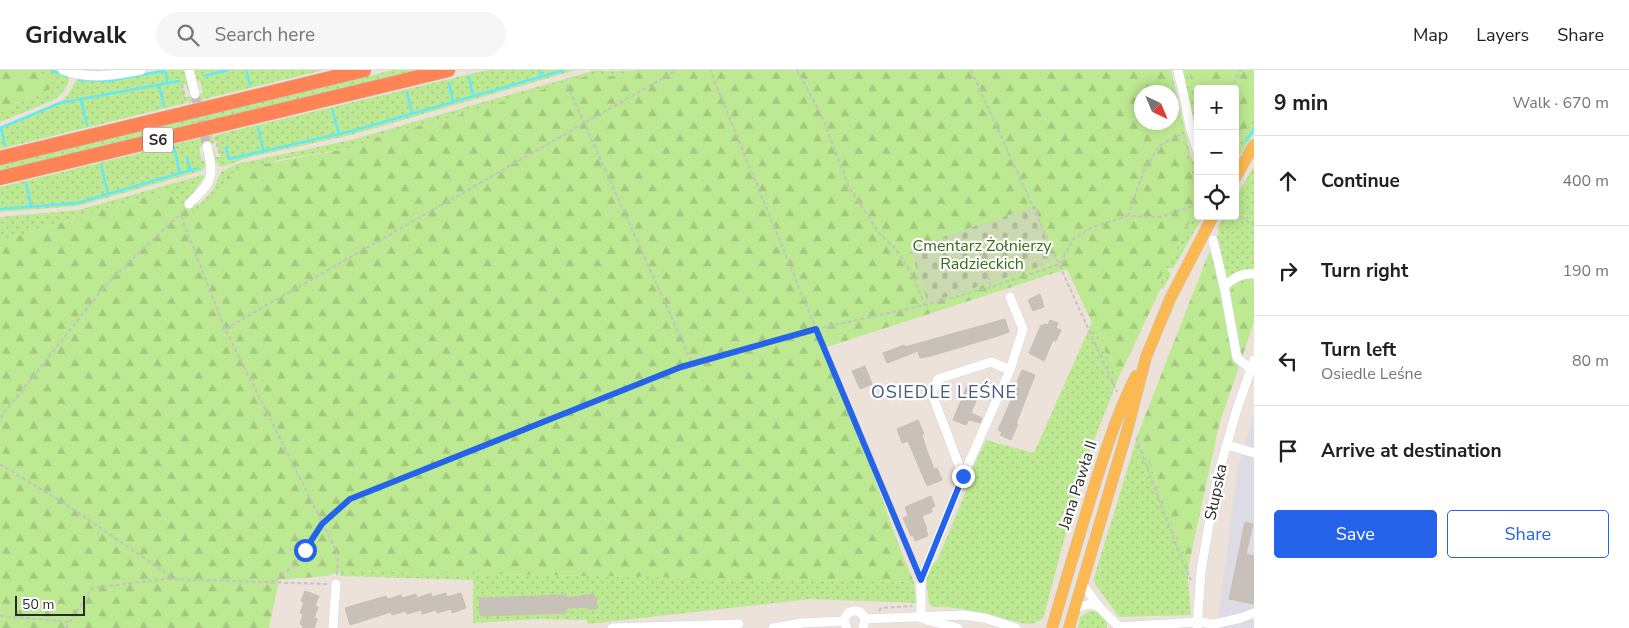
<!DOCTYPE html>
<html lang="en">
<head>
<meta charset="utf-8">
<style>
	:root { --surface:#fff; --page:#f6f6f6; --text:#202124; --muted:#757577; --line:#e0e0e0; --accent:#2563eb }
	body { margin:0; font-family:"Nunito Sans",sans-serif; background:var(--page); color:var(--text) }
	.controls { position:absolute; right:15px; top:15px; display:grid; overflow:hidden; border-radius:5px; box-shadow:0 2px 12px #0003 }
	.controls button { width:45px; height:45px; display:grid; place-items:center; padding:0; border:0; border-bottom:1px solid var(--line); background:var(--surface); color:var(--text); font:25px sans-serif }
	.compass { position:absolute; left:1134px; top:15px; width:45px; height:45px; border-radius:50%; background:var(--surface); box-shadow:0 2px 12px #0003; rotate:136deg }
	.scale { position:absolute; left:15px; bottom:12px; width:70px; box-sizing:border-box; padding-left:5px; border:2px solid #2a2a2a; border-top:0; font-size:14px; line-height:18px; white-space:nowrap; color:#2a2a2a; -webkit-text-stroke:4px #fff; paint-order:stroke }
	.stop { position:absolute; width:15px; height:15px; margin:-11px; border:4px solid #2563eb; border-radius:50%; background:#fff }
	.stop.end { background:#2563eb; border-color:#fff; box-shadow:0 1px 5px #0008 }
	.list { margin:0; padding:0; list-style:none }
	h2 { display:flex; justify-content:space-between; align-items:center; height:65px; margin:0; padding:0 20px; font-size:21px }
	h2 small { font-size:16px; font-weight:400; color:var(--muted) }
	.list li { display:grid; grid-template-columns:32px 1fr auto; gap:15px; align-items:center; box-sizing:border-box; height:90px; padding:0 20px; border-top:1px solid var(--line) }
	.list b { display:block; font-size:19px; white-space:nowrap }
	.list p { margin:0; font-size:16px; white-space:nowrap; color:var(--muted) }
	.list em { font-size:16px; font-style:normal; color:var(--muted) }
	.actions { display:flex; gap:10px; padding:15px 20px }
	.actions a { flex:1; padding:11px 0; border:1px solid var(--accent); border-radius:5px; text-align:center; font-size:18px; color:var(--accent) }
	.actions .main { background:var(--accent); color:#fff }
	.icon { flex:none; width:28px; height:28px; fill:none; stroke:currentColor; stroke-width:2; stroke-linecap:round; stroke-linejoin:round }
	.map { position:relative; flex:none; width:1254px; height:558px; overflow:hidden }
	header { display:flex; align-items:center; gap:30px; box-sizing:border-box; height:70px; padding:0 25px; background:var(--surface); border-bottom:1px solid var(--line) }
	header strong { font-size:24px }
	nav { display:flex; gap:28px; margin-inline-start:auto; font-size:18px }
	.search { width:350px; height:45px; background:var(--page); display:flex; align-items:center; gap:12px; box-sizing:border-box; padding:0 18px; border-radius:28px; color:var(--muted); font-size:19px }
	main { display:flex }
	aside { flex:1; background:var(--surface) }
	.map>svg:first-child { display:block }
</style>
</head>
<body>
<header>
<strong>Gridwalk</strong>
<div class="search"><svg class="icon" aria-label="search" viewBox="0 0 24 24"><circle cx="10" cy="10" r="6"/><path d="M15 15l6 6"/></svg>Search here</div>
<nav><a>Map</a><a>Layers</a><a>Share</a></nav>
</header>
<main>
<div class="map">
<svg width="1254" height="558" viewBox="0 0 1254 558">
	<defs>
		<pattern id="grass-dots" width="8" height="8" patternUnits="userSpaceOnUse" patternTransform="scale(1.25)"><rect width="8" height="8" fill="#bde992"/><path d="M2 2h.1M6 6h.1" fill="none" stroke="#a3c87e" stroke-width="1.8" stroke-linecap="round"/></pattern>
		<pattern id="forest-firs" width="22" height="20" patternUnits="userSpaceOnUse" patternTransform="scale(1.25)"><rect width="22" height="20" fill="#bde992"/><path d="M5 1l3.5 6h-7zM16 11l3.5 6h-7z" fill="#a3c87e"/></pattern>
		<pattern id="cemetery-stones" width="16" height="16" patternUnits="userSpaceOnUse" patternTransform="scale(1.25)"><rect width="16" height="16" fill="#cad9b0"/><path d="M2 7V4a2 2 0 0 1 4 0v3zM10 15v-3a2 2 0 0 1 4 0v3z" fill="#aeba98"/></pattern>
	</defs>
	<rect width="100%" height="100%" fill="#ede2da"/>
	<!-- industrial -->
	<polygon fill="#dddce5" points="1254,342 1254,558 1217,558 1238,397"/>
	<!-- grass -->
	<g fill="url(#grass-dots)">
		<polygon points="36,0 54,0 67,5 69,11 65,20 56,29 0,52 0,42 50,19 53,11"/>
		<polygon points="161,0 183,0 186,3 191,23 188,21 186,15 182,13 186,33 0,79 0,57 61,31 68,25 77,9 108,10"/>
		<polygon points="194,0 324,0 188,33 187,27 203,23 200,10 198,12 199,21"/>
		<polygon points="393,0 417,0 0,101 0,95"/>
		<polygon points="487,0 576,0 351,65 246,88 223,97 219,96 214,89 211,77 214,79 216,87 221,87 215,65"/>
		<path d="M 596,0 C 610,3 623,0 638,0 L 607,7 L 593,4 L 443,50 L 386,64 L 352,78 L 278,90 L 228,105 C 219,125 214,134 193,143 L 189,140 L 192,136 L 201,133 L 212,121 L 221,102 L 236,94 L 351,70 Z"/>
		<path d="M 1169,0 L 1171,0 L 1191,87 L 1198,101 L 1198,112 C 1185,102 1173,20 1169,0 Z"/>
		<polygon points="1182,0 1189,0 1198,46 1198,73"/>
		<polygon points="1254,48 1254,63 1235,92 1235,85 1241,76 1238,73"/>
		<path d="M 213,65 L 215,73 L 199,77 L 202,91 L 205,90 L 203,82 L 204,79 C 206,87 209,96 201,101 L 78,136 L 0,142 L 0,117 Z"/>
		<polygon points="1254,97 1254,211 1236,215 1223,229 1208,185 1219,163 1218,157 1224,146 1235,146 1235,127"/>
		<polygon points="202,105 205,106 184,135 164,121 0,171 0,147 79,140"/>
		<polygon points="1198,136 1198,146 1203,146 1174,197 1172,199 1168,198 1167,199 1171,204 1163,219 1156,216"/>
		<polygon points="1092,252 1118,309 1083,398 1043,549 1031,554 1021,553 986,543 948,537 933,537 929,534 926,509 932,494 937,491 966,421 964,416 986,370 1034,383"/>
		<polygon points="1138,364 1189,494 1188,512 1191,545 1119,547 1093,511"/>
		<polygon points="340,501 914,512 916,533 810,529 587,554 587,550 536,549 473,553 473,510 340,506"/>
		<path d="M 1090,541 C 1100,542 1107,547 1107,558 L 1078,558 L 1080,547 Z"/>
	</g>
	<!-- forest -->
	<g fill="url(#forest-firs)" fill-rule="evenodd">
		<polygon points="0,0 36,0 53,11 50,19 0,42"/>
		<path d="M 638,0 L 1169,0 C 1173,21 1185,102 1198,112 L 1198,136 L 1156,216 L 1161,218 L 1118,309 L 1067,199 L 827,277 L 901,481 L 914,512 L 340,501 L 327,506 L 279,510 L 269,558 L 0,558 L 0,171 L 164,121 L 178,129 L 193,143 C 214,134 219,125 228,105 L 246,97 L 352,78 L 386,64 L 443,50 L 593,4 L 607,7 ZM 1142,22 L 1172,22 L 1172,52 L 1142,52 Z"/>
		<polygon points="1189,0 1254,0 1254,48 1238,72 1241,75 1235,85 1235,19 1198,19 1198,46"/>
		<polygon points="1208,185 1223,228 1236,215 1254,211 1254,252 1219,355 1189,494 1138,364"/>
	</g>
	<!-- cemetery -->
	<polygon fill="url(#cemetery-stones)" points="1035,136 1053,192 928,233 910,178"/>
	<g fill="none" stroke-linecap="round" stroke-linejoin="round">
		<!-- stream -->
		<g stroke="#64e8f8" stroke-width="2.5">
			<polyline points="51,0 66,6"/>
			<polyline points="246,0 250,15"/>
			<polyline points="539,0 541,7"/>
			<polyline points="204,6 228,0"/>
			<polyline points="469,7 473,25"/>
			<polyline points="79,10 108,11 163,1 166,3 167,13"/>
			<polyline points="449,13 453,32"/>
			<polyline points="159,15 164,36"/>
			<polyline points="407,22 412,43"/>
			<polyline points="81,30 87,55"/>
			<polyline points="332,39 339,64"/>
			<polyline points="258,57 263,80"/>
			<polyline points="0,58 60,33 179,11"/>
			<polyline points="1,58 5,75"/>
			<polyline points="1246,71 1254,59"/>
			<polyline points="174,77 180,103"/>
			<polyline points="226,77 229,89"/>
			<polyline points="187,87 190,100"/>
			<polyline points="229,89 352,61 564,0"/>
			<polyline points="101,95 108,124"/>
			<polyline points="26,113 31,136"/>
			<polyline points="0,139 77,133 198,98"/>
		</g>
	</g>
	<!-- building -->
	<g fill="#c7c1b9" stroke="#c9beb4">
		<polygon points="1040,224 1044,237 1033,241 1028,230"/>
		<polygon points="1005,249 1009,262 998,266 931,286 920,288 918,281 887,293 883,283 904,275 905,277"/>
		<polygon points="1050,250 1058,253 1056,258 1061,260 1056,271 1053,270 1044,291 1029,283 1041,255 1043,256 1044,254 1048,255"/>
		<polygon points="865,296 872,314 860,319 852,301"/>
		<polygon points="1022,300 1035,305 1016,354 1018,354 1011,370 1000,365 1002,362 998,360 1019,312 1017,312"/>
		<polygon points="967,316 980,321 971,343 982,348 980,353 969,350 966,355 953,350"/>
		<polygon points="918,350 924,364 922,365 927,381 934,399 937,398 942,410 927,416 908,371 902,373 897,359"/>
		<polygon points="931,426 935,436 931,438 932,442 922,446 927,459 926,460 928,466 915,471 913,465 911,466 903,448 908,446 905,437"/>
		<polygon points="1245,452 1253,454 1246,484 1254,486 1254,534 1229,529"/>
		<polygon points="305,521 319,526 315,536 318,537 314,548 317,549 314,558 302,558 303,555 300,554 303,544 300,543 304,532 301,531"/>
		<polygon points="431,523 432,527 446,523 447,527 461,523 466,538 452,543 451,539 437,543 436,540 422,544 421,540 407,544 406,541 392,545 391,542 350,555 345,538 386,526 388,529 401,525 402,528 416,524 417,528"/>
		<polygon points="594,524 594,529 596,528 597,539 587,539 587,537 566,538 566,543 480,546 479,528 566,525 566,528"/>
	</g>
	<g fill="none" stroke-linecap="round" stroke-linejoin="round">
		<!-- minor-tunnel -->
		<polyline stroke="#c6bdb7" stroke-width="9" stroke-dasharray="9 4.5" stroke-linecap="butt" points="195,24 207,76"/>
		<defs>
			<g id="minor">
				<path d="M 63,0 C 90,10 114,5 141,0"/>
				<polyline points="189,0 195,24"/>
				<polyline points="1178,0 1191,60 1198,83"/>
				<path d="M 189,134 C 212,111 215,109 207,76"/>
				<polyline points="1213,170 1224,216 1237,288 1251,299"/>
				<path d="M 1224,216 C 1233,209 1242,202 1254,204"/>
				<polyline points="1010,227 1023,259 1010,300"/>
				<polyline points="1227,375 1254,383"/>
				<polyline points="1082,513 1099,537 1119,557 1197,552 1215,554 1241,548 1254,543"/>
				<polyline points="1075,538 1091,534 1099,537"/>
				<polyline points="921,548 921,510 963,406 1010,300 991,292 938,309 932,324 963,406"/>
				<polyline points="865,549 963,545 984,548 1016,558"/>
				<polyline points="926,550 958,558"/>
				<polyline points="333,558 336,514"/>
				<polyline points="612,558 739,554"/>
				<polyline points="773,558 802,553 844,551"/>
				<path d="M 847,558 C 838,543 859,533 865,549 L 863,558"/>
				<polyline points="1197,558 1201,501 1217,408 1237,339 1254,290"/>
			</g>
			<g id="major">
				<polyline points="1235,108 1254,75"/>
				<path d="M 1052,558 C 1066,510 1080,462 1095,414 C 1107,377 1118,341 1136,306"/>
				<polyline points="1069,558 1127,361 1146,287 1170,229 1213,146"/>
			</g>
			<g id="highway">
				<polyline points="0,88 364,0"/>
				<polyline points="0,108 448,0"/>
			</g>
		</defs>
		<!-- minor casing -->
		<use href="#minor" stroke="#d0d7e4" stroke-width="10"/>
		<!-- major casing -->
		<use href="#major" stroke="#c3c3c3" stroke-width="12"/>
		<!-- highway casing -->
		<use href="#highway" stroke="#c3c3c3" stroke-width="15"/>
		<!-- path -->
		<g stroke="#c3c3c3" stroke-width="2" stroke-dasharray="4 2.5" stroke-linecap="butt">
			<polyline points="797,0 822,46 849,117 879,163 895,178 903,190 914,209 925,235"/>
			<polyline points="971,0 1117,322"/>
			<polyline points="182,14 186,32"/>
			<polyline points="567,15 693,295"/>
			<polyline points="1230,19 1241,0"/>
			<polyline points="215,67 220,86"/>
			<polyline points="1235,143 1254,156"/>
			<polyline points="181,146 225,259 338,484 337,506"/>
			<polyline points="1128,146 1144,100 1160,75 1182,64"/>
			<polyline points="978,175 991,217"/>
			<polyline points="225,259 677,0"/>
			<polyline points="0,348 104,217 147,175 184,141"/>
			<polyline points="1136,368 1178,480 1191,510"/>
			<polyline points="0,394 73,439 173,508"/>
			<polyline points="916,499 816,259 925,235 991,217 1060,194 1073,169 1093,157 1128,146 1160,147 1198,134"/>
			<path d="M 271,513 C 299,496 303,480 321,455 C 329,445 341,437 350,429 L 681,297 L 816,259 L 710,0"/>
			<polyline points="879,541 881,538 912,536"/>
			<polyline points="0,546 70,552"/>
			<polyline points="66,558 92,518 166,509 327,514"/>
		</g>
		<!-- minor -->
		<use href="#minor" stroke="#fff" stroke-width="9"/>
		<!-- major -->
		<use href="#major" stroke="#fcb951" stroke-width="11"/>
		<!-- highway -->
		<use href="#highway" stroke="#ff8354" stroke-width="14"/>
	</g>
	<g fill="none" stroke-linecap="round" stroke-linejoin="round">
		<!-- route -->
		<polyline stroke="#2563eb" stroke-width="6" points="305,480 322,454 350,429 681,297 816,259 921,510 963,406"/>
	</g>
	<g text-anchor="middle" dominant-baseline="central" stroke-width="4.5" stroke-linejoin="round" paint-order="stroke">
		<!-- shield labels -->
		<rect fill="#fff" stroke="#6a6a6a" stroke-width="1" x="143" y="57.5" width="30" height="25" rx="4"/>
		<g font-size="15" font-weight="bold" fill="#2a2a2a">
			<text x="158" y="70">S6</text>
		</g>
		<!-- park labels -->
		<g font-size="16" fill="#346d14" stroke="#fff">
			<text x="982" y="176">Cmentarz Żołnierzy<tspan x="982" dy="18">Radzieckich</tspan></text>
		</g>
		<!-- street labels -->
		<g font-size="16" fill="#2a2a2a" stroke="#fff">
			<text transform="translate(1078 415) rotate(-72)">Jana Pawła II</text>
			<text transform="translate(1216 422) rotate(-78)">Słupska</text>
		</g>
		<!-- neighbourhood labels -->
		<g font-size="18" letter-spacing="1" fill="#46597e" stroke="#fff">
			<text x="944" y="322">OSIEDLE LEŚNE</text>
		</g>
	</g>
</svg>
<div class="controls">
<button>+</button>
<button>−</button>
<button><svg class="icon" aria-label="locate" viewBox="0 0 24 24"><circle cx="12" cy="12" r="6"/><path d="M12 2v4M12 18v4M2 12h4M18 12h4"/></svg></button>
</div>
<svg class="compass" viewBox="-18 -18 36 36"><path d="M0-13l5 13h-10z" fill="#e53935"/><path d="M0 13l5-13h-10z" fill="#757577"/></svg>
<div class="scale">50 m</div>
<div class="stop" style="left:305px;top:480px"></div>
<div class="stop end" style="left:963px;top:406px"></div>
</div>
<aside>
<h2>9 min<small>Walk · 670 m</small></h2>
<ul class="list">
<li><svg class="icon" aria-label="ahead" viewBox="0 0 24 24"><path d="M12 20V5M6 11l6-6 6 6"/></svg><div><b>Continue</b></div><em>400 m</em></li>
<li><svg class="icon" aria-label="right" viewBox="0 0 24 24"><path d="M7 20v-9h11M14 6l5 5-5 5"/></svg><div><b>Turn right</b></div><em>190 m</em></li>
<li><svg class="icon" aria-label="left" viewBox="0 0 24 24"><path d="M17 20v-9H6M10 6l-5 5 5 5"/></svg><div><b>Turn left</b><p>Osiedle Leśne</p></div><em>80 m</em></li>
<li><svg class="icon" aria-label="arrive" viewBox="0 0 24 24"><path d="M6 21V4h12l-3 4 3 4H6"/></svg><div><b>Arrive at destination</b></div></li>
</ul>
<div class="actions"><a class="main">Save</a><a>Share</a></div>
</aside>
</main>
</body>
</html>
